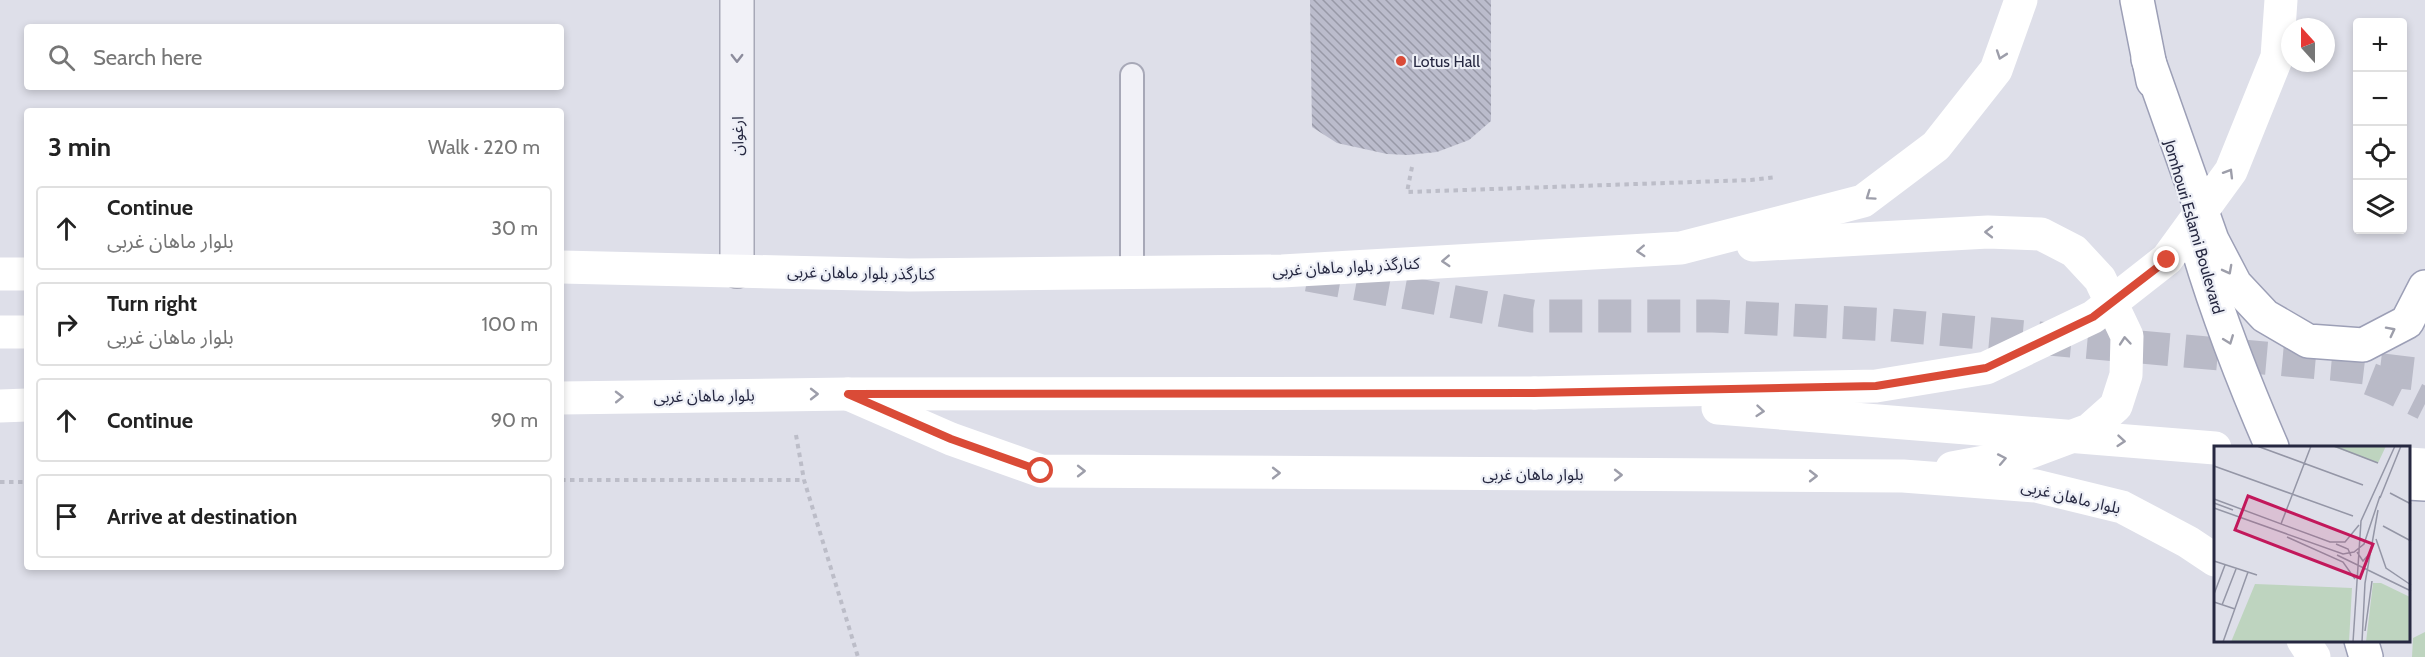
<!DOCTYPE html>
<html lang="en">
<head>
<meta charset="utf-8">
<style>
	:root { --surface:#fff; --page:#f6f6f6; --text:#222; --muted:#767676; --line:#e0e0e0 }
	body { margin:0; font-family:Cabin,"Noto Sans Arabic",sans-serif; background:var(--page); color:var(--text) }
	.controls { position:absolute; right:18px; top:18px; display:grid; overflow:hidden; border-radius:6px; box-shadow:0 3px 9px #0003 }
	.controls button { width:54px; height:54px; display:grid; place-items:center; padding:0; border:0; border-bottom:2px solid var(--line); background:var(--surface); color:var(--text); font:30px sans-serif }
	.compass { position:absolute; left:2281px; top:18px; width:54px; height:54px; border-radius:50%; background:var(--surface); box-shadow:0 3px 9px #0003; rotate:339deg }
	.stop { position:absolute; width:18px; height:18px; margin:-14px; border:4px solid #da4b37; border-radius:50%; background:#fff }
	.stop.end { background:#da4b37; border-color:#fff; box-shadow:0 2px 6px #0008 }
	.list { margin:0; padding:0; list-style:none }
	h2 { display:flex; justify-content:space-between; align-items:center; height:78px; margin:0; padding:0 24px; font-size:26px }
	h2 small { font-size:20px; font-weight:400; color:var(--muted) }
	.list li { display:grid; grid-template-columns:39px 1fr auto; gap:18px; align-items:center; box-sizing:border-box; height:84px; margin:0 12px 12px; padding:0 12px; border:2px solid var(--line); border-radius:6px }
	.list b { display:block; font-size:22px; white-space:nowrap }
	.list p { margin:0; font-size:20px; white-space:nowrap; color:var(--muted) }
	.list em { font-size:20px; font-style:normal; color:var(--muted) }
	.icon { flex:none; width:33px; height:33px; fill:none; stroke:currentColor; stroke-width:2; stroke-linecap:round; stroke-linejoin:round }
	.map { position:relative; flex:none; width:2425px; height:657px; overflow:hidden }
	.search { position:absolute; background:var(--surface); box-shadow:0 3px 9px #0003; left:24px; top:24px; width:540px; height:66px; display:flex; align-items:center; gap:15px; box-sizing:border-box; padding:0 21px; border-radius:6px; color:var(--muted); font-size:22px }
	.panel { position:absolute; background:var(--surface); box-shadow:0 3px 9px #0003; left:24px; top:108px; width:540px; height:462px; border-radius:6px }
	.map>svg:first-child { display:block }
</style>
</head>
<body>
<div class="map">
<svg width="2425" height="657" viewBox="0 0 2425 657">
	<defs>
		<pattern id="building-back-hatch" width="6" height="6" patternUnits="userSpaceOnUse" patternTransform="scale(1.5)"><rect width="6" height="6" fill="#bbbccc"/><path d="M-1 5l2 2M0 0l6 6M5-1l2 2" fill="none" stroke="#9899a7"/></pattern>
	</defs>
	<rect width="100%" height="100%" fill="#dedfe9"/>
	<!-- grass -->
	<polygon fill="#bed4bf" points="2425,632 2425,657 2412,657 2413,638"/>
	<!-- building -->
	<polygon fill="url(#building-back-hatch)" points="1310,0 1491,0 1491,121 1469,140 1437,152 1408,155 1387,154 1337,143 1312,127"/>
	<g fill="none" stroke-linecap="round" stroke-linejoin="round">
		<!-- secondary-tunnel -->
		<g stroke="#b9bac7" stroke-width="33" stroke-dasharray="33 16" stroke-linecap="butt">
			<polyline points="1308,275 1532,316 1713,316 1891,325 2332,364 2425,375"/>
			<polyline points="2370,379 2393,388 2425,404"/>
		</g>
		<defs>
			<polyline id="service" points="1132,75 1132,271"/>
			<polyline id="minor" points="737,0 737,271"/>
			<g id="primary">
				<polyline points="2137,0 2153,81"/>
				<polyline points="2148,59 2212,240 2235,284 2265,316 2308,341 2363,345 2407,322 2425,287"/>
				<path d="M 2194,235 C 2215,308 2242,378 2272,447"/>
				<polyline points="2408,483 2425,484"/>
				<polyline points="2361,640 2366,657"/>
			</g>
		</defs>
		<!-- service casing -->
		<use href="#service" stroke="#a7a8b7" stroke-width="26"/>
		<!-- minor casing -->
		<use href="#minor" stroke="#a7a8b7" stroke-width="36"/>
		<!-- primary casing -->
		<use href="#primary" stroke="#9c9fb6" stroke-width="36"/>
		<!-- path -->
		<g stroke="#bcbdc8" stroke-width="4" stroke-dasharray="4.5 4.5" stroke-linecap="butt">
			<polyline points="1412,167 1407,192 1751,180 1777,177"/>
			<polyline points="796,435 804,480 858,657"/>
			<polyline points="561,480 804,480"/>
			<polyline points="0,482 27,482"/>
		</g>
		<!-- service -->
		<use href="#service" stroke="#f1f1f7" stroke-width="22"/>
		<!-- minor -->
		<use href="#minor" stroke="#f1f1f7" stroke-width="33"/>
		<!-- secondary -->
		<g stroke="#fff" stroke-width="33">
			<polyline points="1753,245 1988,232 2041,234 2074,251 2100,279 2127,336 2126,375 2116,406 2089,430 2022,455 1952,468"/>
			<polyline points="561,267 909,275 1282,271 1681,248 1863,201 1936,146 1996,70 2021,0"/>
			<polyline points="0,274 27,274"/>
			<polyline points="0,332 27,332"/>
			<polyline points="848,394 951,439 1041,471 1903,476 2036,486 2122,507 2188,542 2215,560"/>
			<polyline points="561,398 848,394 1534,393"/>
			<polyline points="0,406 27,405"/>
			<polyline points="2408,464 2425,465"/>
			<polyline points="2303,640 2314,657"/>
		</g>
		<!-- primary -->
		<use href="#primary" stroke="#fff" stroke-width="33"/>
		<!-- secondary-bridge -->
		<g stroke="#fff" stroke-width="33">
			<polyline points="1534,393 1876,386 1986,368 2093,317 2167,259 2231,171 2277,57 2281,0"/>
			<polyline points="1718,408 2215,448"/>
		</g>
	</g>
	<!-- one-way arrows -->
	<defs><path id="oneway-chevron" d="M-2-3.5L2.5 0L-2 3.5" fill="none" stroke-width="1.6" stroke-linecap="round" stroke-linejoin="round" transform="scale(1.5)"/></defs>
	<g stroke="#9d9eaa">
		<use href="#oneway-chevron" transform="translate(2001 55) rotate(109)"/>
		<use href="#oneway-chevron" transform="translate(2229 173) rotate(-59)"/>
		<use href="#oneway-chevron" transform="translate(1870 196) rotate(145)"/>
		<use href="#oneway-chevron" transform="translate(1989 232) rotate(180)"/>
		<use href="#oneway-chevron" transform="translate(1641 251) rotate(177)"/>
		<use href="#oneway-chevron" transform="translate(1446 261) rotate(177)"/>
		<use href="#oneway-chevron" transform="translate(2228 270) rotate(62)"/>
		<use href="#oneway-chevron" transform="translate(2391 331) rotate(-27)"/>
		<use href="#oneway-chevron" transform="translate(2229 340) rotate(69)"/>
		<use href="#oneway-chevron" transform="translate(2125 341) rotate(-95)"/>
		<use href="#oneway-chevron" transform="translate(814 394)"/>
		<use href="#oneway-chevron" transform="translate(619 397) rotate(-1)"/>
		<use href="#oneway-chevron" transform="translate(1760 411) rotate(5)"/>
		<use href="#oneway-chevron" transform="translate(2121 441) rotate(5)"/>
		<use href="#oneway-chevron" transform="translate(2002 459) rotate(-11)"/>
		<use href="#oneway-chevron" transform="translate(1081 471)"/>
		<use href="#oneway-chevron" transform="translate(1276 473)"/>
		<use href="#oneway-chevron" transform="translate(1618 475)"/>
		<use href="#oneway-chevron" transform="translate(1813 476)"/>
	</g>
	<use stroke="#8c8c9c" href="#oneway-chevron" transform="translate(737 58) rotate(90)"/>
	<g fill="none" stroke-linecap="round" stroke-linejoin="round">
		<!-- route -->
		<polyline stroke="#da4b37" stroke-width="8" points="1041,471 951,439 848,394 1534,393 1876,386 1986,368 2093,317 2167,260"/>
	</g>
	<!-- markers -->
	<circle fill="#da4b37" stroke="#edeff6" stroke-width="2" cx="1401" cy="61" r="6"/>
	<g text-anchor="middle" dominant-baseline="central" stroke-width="4.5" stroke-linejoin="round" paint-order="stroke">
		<!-- poi labels -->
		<g font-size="16" fill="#262841" stroke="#edeff6" text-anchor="start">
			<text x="1413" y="61">Lotus Hall</text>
		</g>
		<!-- street labels -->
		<g font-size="16" fill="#262841" stroke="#edeff6">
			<text transform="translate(737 136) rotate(-90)">ارغوان</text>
			<text transform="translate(2194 227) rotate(74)">Jomhouri Eslami Boulevard</text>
			<text transform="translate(1346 267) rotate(-3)">کنارگذر بلوار ماهان غربی</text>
			<text transform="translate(861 273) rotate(1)">کنارگذر بلوار ماهان غربی</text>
			<text transform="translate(704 396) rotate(-1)">بلوار ماهان غربی</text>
			<text x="1533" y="474">بلوار ماهان غربی</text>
			<text transform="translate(2071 497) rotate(13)">بلوار ماهان غربی</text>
		</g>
	</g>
	<!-- overview -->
	<g transform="translate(2214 446)">
		<rect width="196" height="196" fill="#dedfe9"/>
		<path d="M 117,0 L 172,0 L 164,17 ZM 159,137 L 167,137 L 196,151 L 196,196 L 152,196 ZM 41,138 L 138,142 L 135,196 L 17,196 Z" fill="#bed4bf"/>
		<path fill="none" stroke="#9496a6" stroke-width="1.5" d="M 43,0 L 149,39M 120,0 L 164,17M 0,20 L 139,70M 176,47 L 197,58M 166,52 L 187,0M 0,53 L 116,96 L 131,96 L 145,79M 0,57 L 19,64M 0,62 L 129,108 L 140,106 L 150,98 L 166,50M 67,78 L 97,0M 169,80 L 197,95M 73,91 L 129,116 L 141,133M 162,93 L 172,122 L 197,139M 122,98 L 134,103 L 137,110M 143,106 L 149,115 L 157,106M 123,109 L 197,145M 0,115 L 43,129M 0,148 L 11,119M 0,156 L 21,163M 8,159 L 22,123M 151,185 L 158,135M 9,196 L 34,126M 139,196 L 147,75 L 181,0M 148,196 L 151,137 L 164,64"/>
		<path fill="#c2185b" fill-opacity="0.15" stroke="#c2185b" stroke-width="3" d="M 34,50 L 159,98 L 146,132 L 21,84 Z"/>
		<rect width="196" height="196" fill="none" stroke="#262841" stroke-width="3"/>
	</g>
</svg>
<div class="controls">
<button>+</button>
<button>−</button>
<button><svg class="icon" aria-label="locate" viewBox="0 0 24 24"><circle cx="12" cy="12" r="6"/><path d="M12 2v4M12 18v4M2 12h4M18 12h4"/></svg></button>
<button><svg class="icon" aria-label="layers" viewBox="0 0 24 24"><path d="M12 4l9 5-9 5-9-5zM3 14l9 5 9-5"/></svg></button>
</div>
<svg class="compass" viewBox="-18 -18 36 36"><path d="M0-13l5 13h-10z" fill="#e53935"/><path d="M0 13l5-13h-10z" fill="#767676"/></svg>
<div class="stop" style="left:1041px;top:471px"></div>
<div class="stop end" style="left:2167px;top:260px"></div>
<div class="search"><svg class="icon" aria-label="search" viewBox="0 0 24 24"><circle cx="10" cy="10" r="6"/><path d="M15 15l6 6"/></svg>Search here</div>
<section class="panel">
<h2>3 min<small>Walk · 220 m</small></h2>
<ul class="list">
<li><svg class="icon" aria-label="ahead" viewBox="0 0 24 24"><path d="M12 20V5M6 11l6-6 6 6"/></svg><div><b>Continue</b><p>بلوار ماهان غربی</p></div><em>30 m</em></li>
<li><svg class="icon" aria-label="right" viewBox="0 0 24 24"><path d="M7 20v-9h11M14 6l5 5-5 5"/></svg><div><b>Turn right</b><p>بلوار ماهان غربی</p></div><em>100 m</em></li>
<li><svg class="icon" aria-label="ahead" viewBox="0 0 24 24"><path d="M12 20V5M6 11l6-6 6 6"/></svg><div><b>Continue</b></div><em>90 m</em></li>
<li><svg class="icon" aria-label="arrive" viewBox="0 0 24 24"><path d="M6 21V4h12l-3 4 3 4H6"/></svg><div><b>Arrive at destination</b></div></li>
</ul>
</section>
</div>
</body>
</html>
